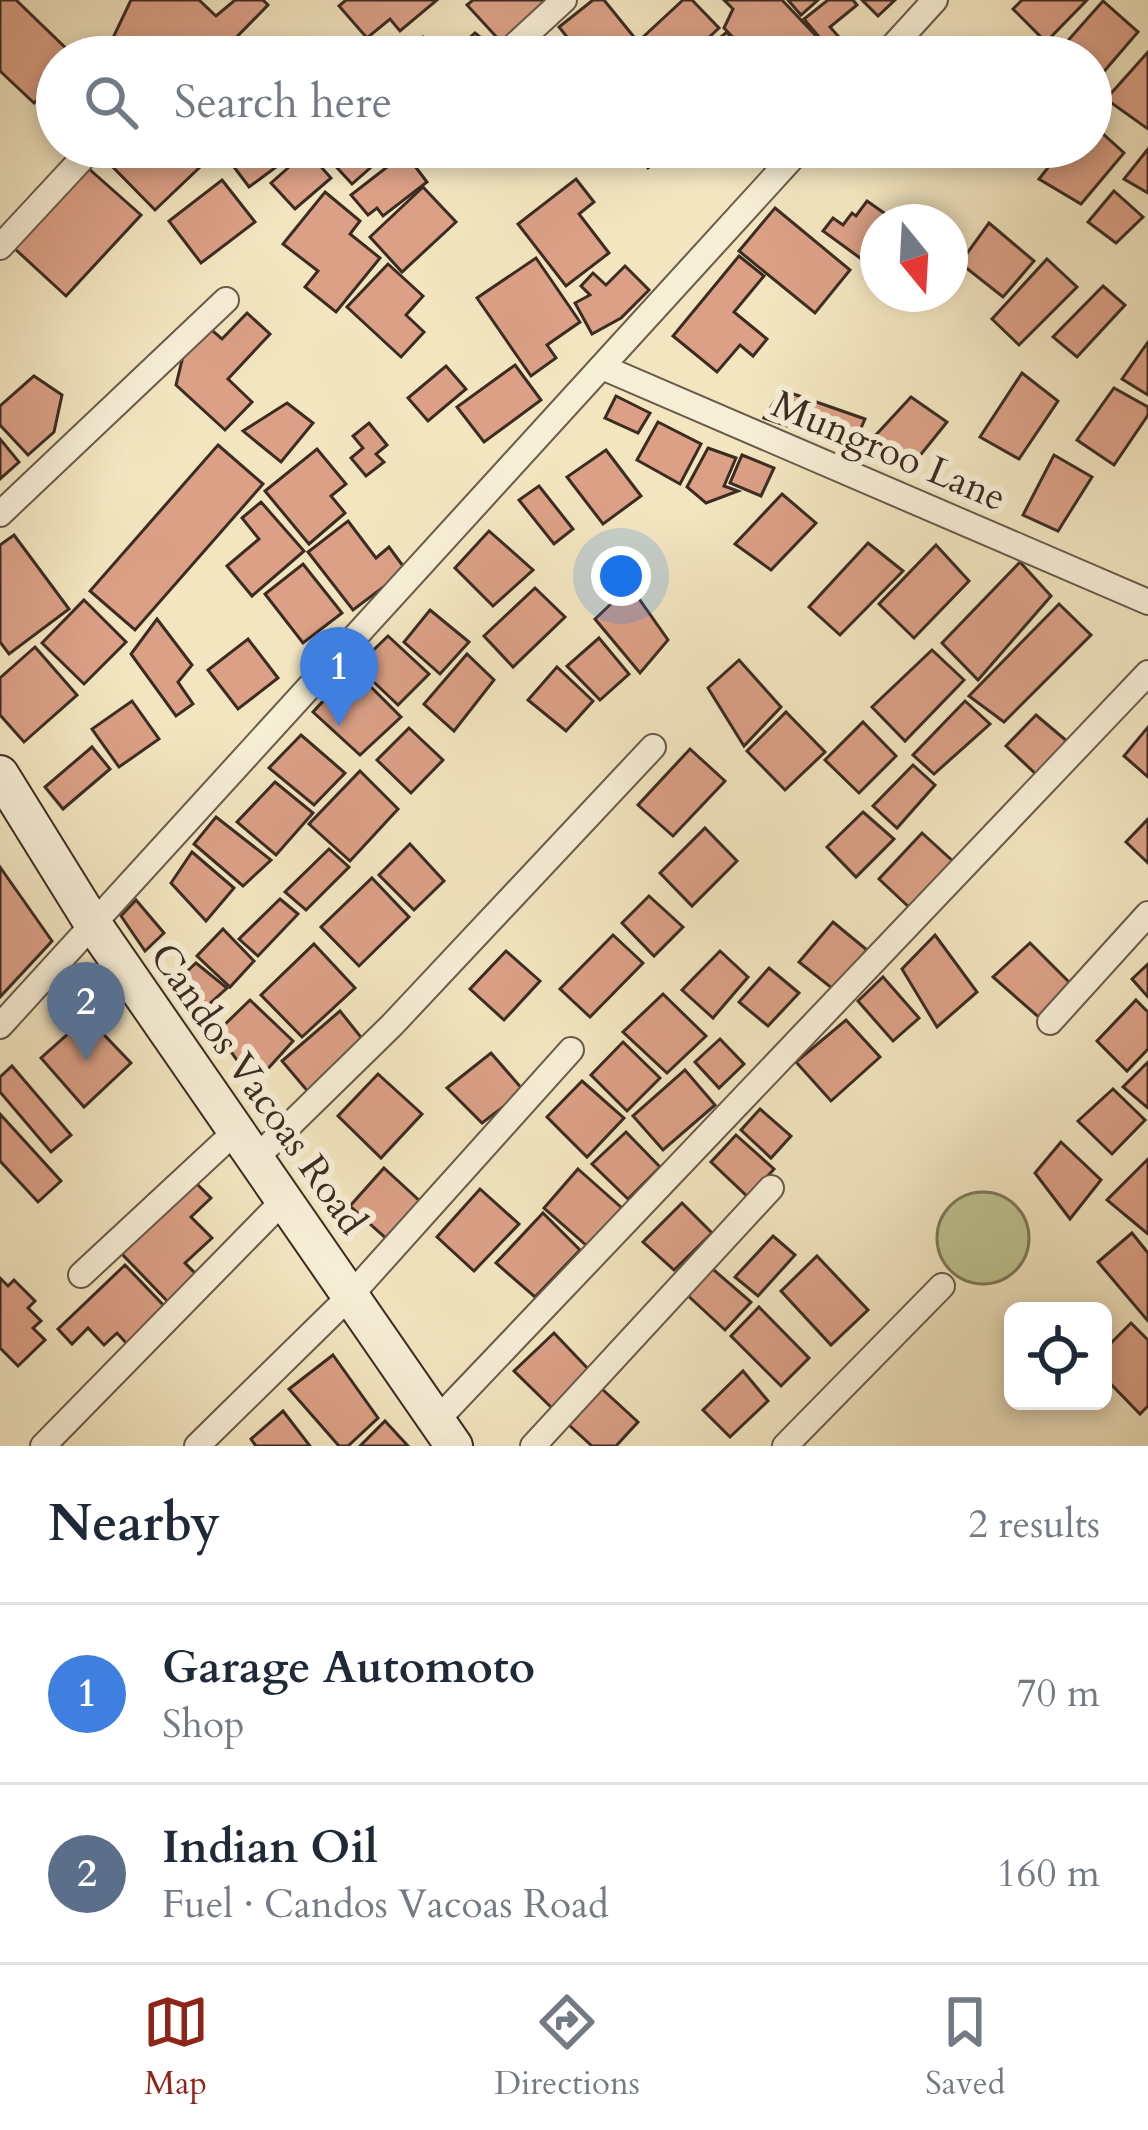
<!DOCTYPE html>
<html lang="en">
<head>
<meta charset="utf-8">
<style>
	:root { --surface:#fff; --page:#f6f6f7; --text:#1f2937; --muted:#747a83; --line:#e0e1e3; --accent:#8f2418 }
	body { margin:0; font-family:Cardo,serif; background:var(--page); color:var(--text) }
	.controls { position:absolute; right:36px; bottom:36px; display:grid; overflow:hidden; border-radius:18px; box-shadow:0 6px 18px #0003 }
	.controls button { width:108px; height:108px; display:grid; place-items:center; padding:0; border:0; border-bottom:3px solid var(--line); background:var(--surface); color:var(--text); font:60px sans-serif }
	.compass { position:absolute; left:860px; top:204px; width:108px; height:108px; border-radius:50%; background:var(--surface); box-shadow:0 6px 18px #0003; rotate:162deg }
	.you { position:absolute; left:621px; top:576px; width:42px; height:42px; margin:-30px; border:9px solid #fff; border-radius:50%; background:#1a73e8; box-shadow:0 0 0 18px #1a73e833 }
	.badge { display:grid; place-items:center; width:78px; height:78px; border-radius:50%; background:var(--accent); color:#fff; font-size:39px; font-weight:700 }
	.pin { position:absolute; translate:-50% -99px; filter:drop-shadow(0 3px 6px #0008) }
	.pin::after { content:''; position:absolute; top:63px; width:42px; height:36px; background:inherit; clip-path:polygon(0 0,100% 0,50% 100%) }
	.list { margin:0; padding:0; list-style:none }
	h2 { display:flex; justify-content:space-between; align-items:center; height:156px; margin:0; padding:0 48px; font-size:51px }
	h2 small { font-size:39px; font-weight:400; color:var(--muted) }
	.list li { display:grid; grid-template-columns:78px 1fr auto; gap:36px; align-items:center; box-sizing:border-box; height:180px; padding:0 48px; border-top:3px solid var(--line) }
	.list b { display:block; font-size:45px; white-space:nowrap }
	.list p { margin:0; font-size:39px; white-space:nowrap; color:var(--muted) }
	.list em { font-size:39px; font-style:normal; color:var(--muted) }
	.icon { flex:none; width:66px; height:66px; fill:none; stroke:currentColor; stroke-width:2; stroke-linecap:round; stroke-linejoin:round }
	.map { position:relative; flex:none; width:1148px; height:1446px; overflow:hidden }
	.search { position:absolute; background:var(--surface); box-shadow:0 6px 18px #0003; left:36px; right:36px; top:36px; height:132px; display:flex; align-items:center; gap:30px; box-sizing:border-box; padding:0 42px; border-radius:66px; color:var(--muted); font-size:45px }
	.sheet { height:516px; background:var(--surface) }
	nav { display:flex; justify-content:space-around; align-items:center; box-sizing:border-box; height:168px; border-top:3px solid var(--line); background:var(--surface); font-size:33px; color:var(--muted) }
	nav a { display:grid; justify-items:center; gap:6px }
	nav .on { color:var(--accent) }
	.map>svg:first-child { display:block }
</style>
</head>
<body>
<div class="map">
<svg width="1148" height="1446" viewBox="0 0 1148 1446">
	<rect width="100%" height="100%" fill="#f2e5c0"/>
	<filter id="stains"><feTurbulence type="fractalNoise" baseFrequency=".00167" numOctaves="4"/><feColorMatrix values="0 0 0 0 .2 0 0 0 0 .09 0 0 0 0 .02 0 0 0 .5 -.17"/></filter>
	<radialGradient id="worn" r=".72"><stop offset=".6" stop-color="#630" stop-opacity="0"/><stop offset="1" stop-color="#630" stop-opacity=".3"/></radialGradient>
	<!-- green -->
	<circle fill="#bec390" stroke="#7c7859" stroke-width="3" cx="983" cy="1238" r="46"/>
	<!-- building -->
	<g fill="#dba086" stroke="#3b2c22" stroke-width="3">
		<polygon points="0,0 16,0 75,57 57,57 57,80 34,103 0,71"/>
		<polygon points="131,0 199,0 216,16 235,0 263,0 268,5 217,57 127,57 110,44"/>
		<polygon points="346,0 437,0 400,31 390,19 367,38 339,6"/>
		<polygon points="473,0 550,0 502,43 467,5"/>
		<polygon points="593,0 604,0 647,53 583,57 559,27"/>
		<polygon points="683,0 692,0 719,28 688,57 660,57 642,38"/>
		<polygon points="724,0 782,0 818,38 798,57 752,57 724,28 733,9"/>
		<polygon points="788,0 818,0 801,15"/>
		<polygon points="828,0 853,0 857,5 830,27 847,46 835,56 804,19"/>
		<polygon points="862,0 895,0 878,16"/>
		<polygon points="1022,0 1087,0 1046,42 1013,9"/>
		<polygon points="1103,1 1138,32 1100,76 1091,68 1091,57 1078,57 1064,45"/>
		<polygon points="727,32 746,57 697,57"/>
		<polygon points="475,33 494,48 483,57 451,54"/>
		<polygon points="423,37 440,57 399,57"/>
		<polygon points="1148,52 1148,129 1106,99"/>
		<polygon points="1091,123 1124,153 1081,204 1039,179 1064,147 1091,147"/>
		<polygon points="112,147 221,147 155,210 102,156"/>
		<polygon points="228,147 303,147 249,187 222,151"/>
		<polygon points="318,147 375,147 370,152 378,161 352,184"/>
		<polygon points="630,147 674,147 648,168"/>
		<polygon points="1148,149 1148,193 1124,179"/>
		<polygon points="307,151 331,178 295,209 271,183"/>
		<polygon points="405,153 427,182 383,216 377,208 368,215 351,195"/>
		<polygon points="88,168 141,215 66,296 14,248"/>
		<polygon points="576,179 594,202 579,214 609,253 566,286 518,224"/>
		<polygon points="222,180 255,222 201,263 169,221"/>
		<polygon points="423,187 456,222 402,272 370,237"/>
		<polygon points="1114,191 1143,217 1116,243 1088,222"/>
		<polygon points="325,192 360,221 350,234 380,258 336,312 305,287 318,271 283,244"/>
		<polygon points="867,201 897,222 878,222 878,271 823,231 833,218 843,225 852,213 856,216"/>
		<polygon points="775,208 850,270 815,313 739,251"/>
		<polygon points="989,223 1034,261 1003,297 960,263"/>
		<polygon points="739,256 764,276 734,312 767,339 753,356 740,345 717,372 673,336"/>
		<polygon points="536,258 580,322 547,345 556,358 531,376 477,298"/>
		<polygon points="1047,259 1077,287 1019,345 992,319"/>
		<polygon points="388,264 423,296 406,315 424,332 401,357 347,307"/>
		<polygon points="625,266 649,290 621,318 592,334 575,303 590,295 581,286 593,273 606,285"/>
		<polygon points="1103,286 1125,305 1077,357 1053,337"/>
		<polygon points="247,313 270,334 228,379 252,402 225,430 176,385 185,348 206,325 222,339"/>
		<polygon points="1148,342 1148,395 1122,379"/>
		<polygon points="515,365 541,400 484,442 457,407"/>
		<polygon points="446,366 466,389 428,421 408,398"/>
		<polygon points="1022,373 1058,401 1019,459 980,437"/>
		<polygon points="34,376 62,395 54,432 28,455 0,425 0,406"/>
		<polygon points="1114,388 1148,407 1148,415 1114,465 1077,440"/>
		<polygon points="782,390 865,419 852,448 764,418"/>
		<polygon points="616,396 650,413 638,433 605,418"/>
		<polygon points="911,397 947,422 914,463 874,437"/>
		<polygon points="287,403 313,423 281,462 243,431"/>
		<polygon points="658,422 701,444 680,484 637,460"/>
		<polygon points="369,423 387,445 376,454 384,462 366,476 351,458 363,448 353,436"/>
		<polygon points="0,439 19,462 0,479"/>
		<polygon points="218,445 263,484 135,630 90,591"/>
		<polygon points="708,448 736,458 724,486 738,491 706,503 687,487"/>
		<polygon points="317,449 346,484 331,496 345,513 309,544 265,491"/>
		<polygon points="606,450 641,496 603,524 567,477"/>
		<polygon points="742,455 774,468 761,496 730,483"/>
		<polygon points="1054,455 1092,477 1058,531 1023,515"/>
		<polygon points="539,486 573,529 554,544 519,500"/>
		<polygon points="782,494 816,523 771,570 735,544"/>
		<polygon points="261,502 304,551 252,596 227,566 259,539 242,518"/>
		<polygon points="348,521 376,558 389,547 406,570 353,610 308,552"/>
		<polygon points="489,531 533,570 493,606 455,568"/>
		<polygon points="14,535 69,609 9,654 0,642 0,545"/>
		<polygon points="868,543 903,571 840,635 809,607"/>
		<polygon points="936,545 969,581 914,638 879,604"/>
		<polygon points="1020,562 1051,596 978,680 942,643"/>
		<polygon points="303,564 342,613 303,643 265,594"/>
		<polygon points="630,586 668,640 640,673 595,619"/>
		<polygon points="535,588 565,617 513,667 484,636"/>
		<polygon points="84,600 126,642 84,684 42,643"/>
		<polygon points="1059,604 1091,635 1004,722 969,696"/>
		<polygon points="430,610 469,642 440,674 404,642"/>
		<polygon points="157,619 192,665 178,682 193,704 176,716 131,654"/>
		<polygon points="388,636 429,674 398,705 357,666"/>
		<polygon points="599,638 629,674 600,700 567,666"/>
		<polygon points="248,639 278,678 238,709 208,670"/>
		<polygon points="35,647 77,695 24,742 0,715 0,678"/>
		<polygon points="932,650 964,680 905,741 872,707"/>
		<polygon points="467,654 494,680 454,731 424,704"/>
		<polygon points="739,660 781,707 744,746 708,688"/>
		<polygon points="557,667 593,701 566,731 528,700"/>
		<polygon points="353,669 401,717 360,755 313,712"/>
		<polygon points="132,701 159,739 119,767 92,729"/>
		<polygon points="965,701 990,724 934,774 913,755"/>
		<polygon points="786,712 825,752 785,790 747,751"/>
		<polygon points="1036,715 1068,742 1038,776 1006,746"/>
		<polygon points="863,722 896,756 859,793 825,760"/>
		<polygon points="1148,727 1148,777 1124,756"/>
		<polygon points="409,728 443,760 411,793 377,760"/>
		<polygon points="301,735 345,773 314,805 269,768"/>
		<polygon points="92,747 110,769 63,809 45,787"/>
		<polygon points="690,749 725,781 673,836 638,805"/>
		<polygon points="913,765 935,785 897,828 873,806"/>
		<polygon points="360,771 398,809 350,861 309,824"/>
		<polygon points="275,782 313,813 276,855 237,822"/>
		<polygon points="863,812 894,839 856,877 827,847"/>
		<polygon points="216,817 271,860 243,886 194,844"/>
		<polygon points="1148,819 1148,863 1126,842"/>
		<polygon points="705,828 737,861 692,906 660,873"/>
		<polygon points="922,833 956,864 912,910 879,879"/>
		<polygon points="410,844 444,881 414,910 379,875"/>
		<polygon points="329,849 349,867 306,910 285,892"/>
		<polygon points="192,852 234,888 206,921 171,883"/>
		<polygon points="0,867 52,941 0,997"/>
		<polygon points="372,878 409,917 359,966 321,927"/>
		<polygon points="649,896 683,927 654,956 622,923"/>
		<polygon points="280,899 298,914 258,956 239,939"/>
		<polygon points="136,900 164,933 145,951 121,916"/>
		<polygon points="833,922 867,950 833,989 799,962"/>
		<polygon points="223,929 254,961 230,987 197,956"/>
		<polygon points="613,935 643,963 590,1017 560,989"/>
		<polygon points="935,935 977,992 937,1027 902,969"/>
		<polygon points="1030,943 1073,986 1042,1020 993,977"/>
		<polygon points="314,944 355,988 302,1037 261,995"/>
		<polygon points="506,951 540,981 504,1020 470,989"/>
		<polygon points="720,951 748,977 713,1018 682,990"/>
		<polygon points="196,963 227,988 207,1006 183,975"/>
		<polygon points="1148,964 1148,997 1132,979"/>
		<polygon points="769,968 799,993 768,1026 739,1002"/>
		<polygon points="883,977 919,1018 893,1041 858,1001"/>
		<polygon points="663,994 706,1036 667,1073 623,1032"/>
		<polygon points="250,1000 293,1041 254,1084 217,1032"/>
		<polygon points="1136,1000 1148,1012 1148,1049 1127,1071 1097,1041"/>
		<polygon points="340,1011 368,1046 310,1094 282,1061"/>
		<polygon points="87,1017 131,1063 84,1107 41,1058"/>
		<polygon points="846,1020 880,1057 831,1101 796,1062"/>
		<polygon points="720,1039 744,1064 719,1088 695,1062"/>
		<polygon points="623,1042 660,1078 627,1111 591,1075"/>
		<polygon points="491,1053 524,1091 482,1123 447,1088"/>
		<polygon points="1148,1062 1148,1108 1123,1087"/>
		<polygon points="12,1066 71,1135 51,1152 0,1092 0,1077"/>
		<polygon points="685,1070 715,1105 663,1150 633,1116"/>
		<polygon points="378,1074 422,1114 381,1158 338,1116"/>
		<polygon points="582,1081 624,1118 587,1157 547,1117"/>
		<polygon points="1113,1089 1145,1120 1112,1154 1078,1121"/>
		<polygon points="760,1109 791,1136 771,1158 741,1130"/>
		<polygon points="0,1114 61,1181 38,1202 0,1161"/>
		<polygon points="626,1132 660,1167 628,1199 592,1164"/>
		<polygon points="736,1135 774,1169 748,1197 711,1162"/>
		<polygon points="1061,1142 1101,1180 1070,1219 1035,1173"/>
		<polygon points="1148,1159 1148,1234 1107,1200"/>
		<polygon points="384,1168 421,1202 388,1240 350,1206"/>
		<polygon points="578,1169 622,1208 587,1246 544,1208"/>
		<polygon points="196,1183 211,1198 191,1217 212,1238 185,1263 200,1278 171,1305 121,1253"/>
		<polygon points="480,1189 519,1224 474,1271 437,1237"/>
		<polygon points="682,1203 712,1233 674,1270 643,1242"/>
		<polygon points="543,1213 580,1250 535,1297 496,1263"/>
		<polygon points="1132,1233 1148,1253 1148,1321 1098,1262"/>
		<polygon points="773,1236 795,1255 758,1296 735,1277"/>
		<polygon points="817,1256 868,1310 831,1345 781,1291"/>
		<polygon points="125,1265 167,1309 128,1345 117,1333 104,1345 88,1328 72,1344 58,1329"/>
		<polygon points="708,1265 751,1302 725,1330 684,1292"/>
		<polygon points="0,1278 8,1286 14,1280 35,1301 28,1308 41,1321 33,1328 45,1340 18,1366 0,1348"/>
		<polygon points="759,1307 809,1358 781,1386 731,1336"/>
		<polygon points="1131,1323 1148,1340 1148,1406 1140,1414 1103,1376 1103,1351"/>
		<polygon points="554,1333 592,1373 555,1411 514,1371"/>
		<polygon points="333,1355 378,1418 348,1446 339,1446 289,1389"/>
		<polygon points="743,1371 768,1401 730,1437 703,1410"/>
		<polygon points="602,1389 638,1422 616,1446 592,1446 569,1425"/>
		<polygon points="283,1411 310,1446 256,1446 251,1439"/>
		<polygon points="385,1421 408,1446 360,1446"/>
	</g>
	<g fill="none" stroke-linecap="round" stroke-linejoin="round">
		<defs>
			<g id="street">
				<polyline points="502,57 564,0"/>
				<polyline points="883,57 935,0"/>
				<polyline points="0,247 91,149"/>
				<polyline points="602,367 1148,602"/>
				<polyline points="0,514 226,300"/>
				<polyline points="1050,1022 1148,914"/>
				<polyline points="0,1026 802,147"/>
				<polyline points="255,1159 392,1025 653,747"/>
				<polyline points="81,1275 236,1131"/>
				<polyline points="437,1420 1148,673"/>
				<polyline points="43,1446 284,1200"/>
				<polyline points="197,1446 350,1296 571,1050"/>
				<polyline points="533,1446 771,1188"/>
				<polyline points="785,1446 942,1286"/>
			</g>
			<polyline id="secondary" points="0,774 93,924 454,1446"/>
		</defs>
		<!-- street casing -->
		<use href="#street" stroke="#695a4a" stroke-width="28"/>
		<!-- secondary casing -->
		<use href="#secondary" stroke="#3b2c22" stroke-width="40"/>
		<!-- street -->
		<use href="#street" stroke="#f7eed6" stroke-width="24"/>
		<!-- secondary -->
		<use href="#secondary" stroke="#f7eed6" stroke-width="36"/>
	</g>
	<g text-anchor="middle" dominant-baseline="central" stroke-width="12" stroke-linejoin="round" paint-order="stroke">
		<!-- street labels -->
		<g font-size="39" fill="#3b2c22" stroke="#f7eed6">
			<text transform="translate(889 451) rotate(23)">Mungroo Lane</text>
			<text transform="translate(258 1089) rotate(55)">Candos Vacoas Road</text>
		</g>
	</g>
	<rect width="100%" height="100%" filter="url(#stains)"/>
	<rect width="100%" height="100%" fill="url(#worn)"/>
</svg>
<div class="controls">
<button><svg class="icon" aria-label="locate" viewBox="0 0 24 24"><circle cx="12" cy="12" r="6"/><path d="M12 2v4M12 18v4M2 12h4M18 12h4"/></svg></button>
</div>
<svg class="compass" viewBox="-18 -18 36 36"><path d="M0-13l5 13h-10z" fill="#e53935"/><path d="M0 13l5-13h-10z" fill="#747a83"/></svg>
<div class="you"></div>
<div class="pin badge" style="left:339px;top:726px;background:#3f7fe0">1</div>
<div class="pin badge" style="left:86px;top:1061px;background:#5c6f8a">2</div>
<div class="search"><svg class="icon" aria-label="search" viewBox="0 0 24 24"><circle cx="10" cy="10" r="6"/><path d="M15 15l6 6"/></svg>Search here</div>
</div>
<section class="sheet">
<h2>Nearby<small>2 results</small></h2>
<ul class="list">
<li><span class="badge" style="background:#3f7fe0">1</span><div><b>Garage Automoto</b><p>Shop</p></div><em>70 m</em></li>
<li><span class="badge" style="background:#5c6f8a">2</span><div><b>Indian Oil</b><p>Fuel · Candos Vacoas Road</p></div><em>160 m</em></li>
</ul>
</section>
<nav>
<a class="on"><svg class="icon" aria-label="map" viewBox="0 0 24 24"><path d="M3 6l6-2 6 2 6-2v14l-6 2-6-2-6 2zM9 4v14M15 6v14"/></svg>Map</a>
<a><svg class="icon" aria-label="directions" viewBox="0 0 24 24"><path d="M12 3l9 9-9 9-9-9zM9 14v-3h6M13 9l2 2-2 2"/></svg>Directions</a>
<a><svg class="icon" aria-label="saved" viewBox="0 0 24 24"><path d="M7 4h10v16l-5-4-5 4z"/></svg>Saved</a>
</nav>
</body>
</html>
